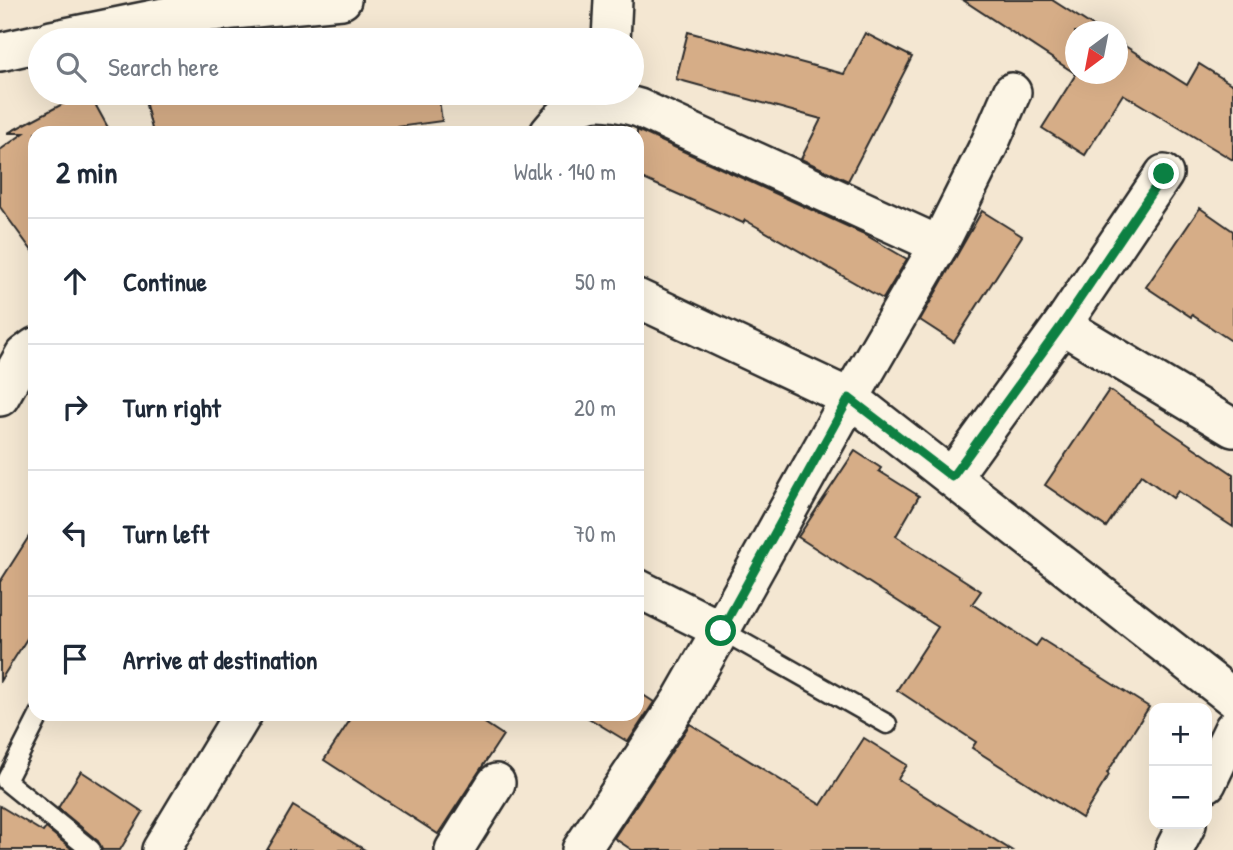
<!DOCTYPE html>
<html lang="en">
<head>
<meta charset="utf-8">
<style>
	:root { --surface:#fff; --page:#f2f2f3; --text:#1f2937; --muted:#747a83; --line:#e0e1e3 }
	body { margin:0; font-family:"Patrick Hand",sans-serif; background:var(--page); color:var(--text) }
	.controls { position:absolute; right:21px; bottom:21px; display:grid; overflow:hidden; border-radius:14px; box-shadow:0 7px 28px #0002 }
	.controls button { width:63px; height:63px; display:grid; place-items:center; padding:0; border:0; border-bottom:2px solid var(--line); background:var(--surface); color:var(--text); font:35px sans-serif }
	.compass { position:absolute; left:1065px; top:21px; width:63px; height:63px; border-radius:50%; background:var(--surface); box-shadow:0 7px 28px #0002; rotate:212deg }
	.stop { position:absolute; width:21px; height:21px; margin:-16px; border:5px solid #0b8043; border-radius:50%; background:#fff }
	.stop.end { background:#0b8043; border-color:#fff; box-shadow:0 2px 7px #0008 }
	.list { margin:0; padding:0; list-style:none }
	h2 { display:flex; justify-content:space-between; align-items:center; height:91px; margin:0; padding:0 28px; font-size:30px }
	h2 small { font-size:23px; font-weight:400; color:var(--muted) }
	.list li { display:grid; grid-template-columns:46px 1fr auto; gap:21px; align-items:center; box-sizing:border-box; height:126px; padding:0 28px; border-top:2px solid var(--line) }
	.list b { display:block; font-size:26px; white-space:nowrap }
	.list em { font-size:23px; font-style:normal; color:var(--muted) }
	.icon { flex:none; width:38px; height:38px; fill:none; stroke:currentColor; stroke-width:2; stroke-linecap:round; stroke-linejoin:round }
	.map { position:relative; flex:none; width:1233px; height:850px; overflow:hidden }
	.search { position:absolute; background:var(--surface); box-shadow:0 7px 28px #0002; left:28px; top:28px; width:616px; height:77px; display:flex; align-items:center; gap:18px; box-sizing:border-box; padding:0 24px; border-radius:38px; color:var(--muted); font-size:26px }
	.panel { position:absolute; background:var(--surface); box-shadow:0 7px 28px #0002; left:28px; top:126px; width:616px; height:595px; border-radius:21px }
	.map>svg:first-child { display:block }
</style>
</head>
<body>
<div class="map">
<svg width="1233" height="850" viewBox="0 0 1233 850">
	<rect width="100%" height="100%" fill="#f4e7d2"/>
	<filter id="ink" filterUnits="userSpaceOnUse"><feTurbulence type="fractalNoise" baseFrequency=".0143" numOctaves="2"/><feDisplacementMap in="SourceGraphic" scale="14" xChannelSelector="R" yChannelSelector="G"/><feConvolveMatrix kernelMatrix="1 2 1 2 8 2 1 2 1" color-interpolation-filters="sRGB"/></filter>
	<g filter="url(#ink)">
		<!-- building -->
		<g fill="#d6ad87" stroke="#2b2b2b" stroke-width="2">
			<polygon points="963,0 1052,0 1102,32 1075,32 1075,74 1117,74 1117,41 1187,85 1199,64 1233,85 1233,160 1123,94 1085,155 1042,128 1076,74"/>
			<polygon points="688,32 844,74 865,33 912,57 848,181 801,159 821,119 676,79"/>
			<polygon points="83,93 89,93 111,133 35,133 35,255 0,207 0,150 24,133 8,133"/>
			<polygon points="143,93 438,93 442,121 354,133 153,133"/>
			<polygon points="637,130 862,233 907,259 883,299 745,220 743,223 637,176"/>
			<polygon points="1200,208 1233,231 1233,342 1192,315 1191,317 1146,287"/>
			<polygon points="982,211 1022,236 954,342 920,320"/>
			<polygon points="1109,390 1233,474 1233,527 1178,491 1173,498 1141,475 1106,527 1045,485"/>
			<polygon points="855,451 881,468 879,471 919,496 896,536 981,591 972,604 1036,646 1041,639 1149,707 1107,773 1109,775 1082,818 972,748 976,742 897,690 938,627 798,537"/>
			<polygon points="35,527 35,626 0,681 0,582"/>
			<polygon points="637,691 654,702 628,742 582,714 637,714"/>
			<polygon points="354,714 471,714 503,735 438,834 324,760"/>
			<polygon points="690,724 821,805 864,738 907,765 898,779 1011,850 632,850 614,838"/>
			<polygon points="81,771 143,812 120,850 102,850 98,841 58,808"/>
			<polygon points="0,806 43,832 46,828 73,850 0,850"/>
			<polygon points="293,806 365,850 267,850"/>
		</g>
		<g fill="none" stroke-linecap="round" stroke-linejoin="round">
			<defs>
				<g id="service">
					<polyline points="721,630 887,724"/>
					<polyline points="40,714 6,781 91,850"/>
				</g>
				<g id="minor">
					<polyline points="51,40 168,16 342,0"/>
					<polyline points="611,40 613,0"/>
					<polyline points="0,52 40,43"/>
					<path d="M 549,133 C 578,96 597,96 639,108 L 939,245"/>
					<polyline points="637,298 850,398 1233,698"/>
					<polyline points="1062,325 1233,428"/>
					<polyline points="0,397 24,355 35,347"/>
					<polyline points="952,477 1062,325 1164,174"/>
					<polyline points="637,588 721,630"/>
					<polyline points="1207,783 1233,729"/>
					<polyline points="161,850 243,714"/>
					<polyline points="454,850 496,783"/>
					<polyline points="581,850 681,700 721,630 850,398 939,245 989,145 1012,92"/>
					<polyline points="1174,850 1187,824"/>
				</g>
			</defs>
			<!-- service casing -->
			<use href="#service" stroke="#2b2b2b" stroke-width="23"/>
			<!-- minor casing -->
			<use href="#minor" stroke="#2b2b2b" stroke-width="42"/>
			<!-- service -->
			<use href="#service" stroke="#fcf5e5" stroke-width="18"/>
			<!-- minor -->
			<use href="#minor" stroke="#fcf5e5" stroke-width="37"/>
		</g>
	</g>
	<g fill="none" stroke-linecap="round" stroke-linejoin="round" filter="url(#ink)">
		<!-- route -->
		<polyline stroke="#0b8043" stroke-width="9" points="721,631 849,398 952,477 1062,325 1164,174"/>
	</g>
</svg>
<div class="controls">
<button>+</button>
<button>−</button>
</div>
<svg class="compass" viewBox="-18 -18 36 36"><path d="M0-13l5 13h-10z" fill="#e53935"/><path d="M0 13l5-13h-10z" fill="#747a83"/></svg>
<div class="stop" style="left:721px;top:631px"></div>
<div class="stop end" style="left:1164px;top:174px"></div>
<div class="search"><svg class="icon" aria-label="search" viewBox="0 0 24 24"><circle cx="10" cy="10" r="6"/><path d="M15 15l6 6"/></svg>Search here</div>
<section class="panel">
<h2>2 min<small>Walk · 140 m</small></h2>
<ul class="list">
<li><svg class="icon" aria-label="ahead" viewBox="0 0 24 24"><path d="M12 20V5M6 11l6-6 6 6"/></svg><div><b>Continue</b></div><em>50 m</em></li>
<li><svg class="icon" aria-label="right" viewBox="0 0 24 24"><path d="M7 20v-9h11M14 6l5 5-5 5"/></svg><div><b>Turn right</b></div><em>20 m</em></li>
<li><svg class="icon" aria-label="left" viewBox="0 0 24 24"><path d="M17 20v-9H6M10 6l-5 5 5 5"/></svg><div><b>Turn left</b></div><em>70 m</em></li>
<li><svg class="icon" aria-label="arrive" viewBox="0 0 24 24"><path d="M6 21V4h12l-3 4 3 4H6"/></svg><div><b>Arrive at destination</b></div></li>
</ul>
</section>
</div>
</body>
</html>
